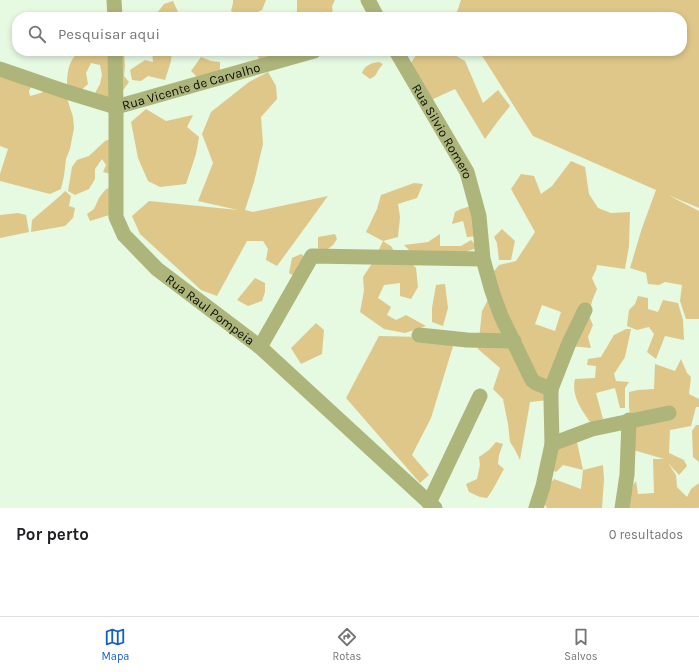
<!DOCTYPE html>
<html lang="pt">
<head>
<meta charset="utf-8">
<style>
	:root { --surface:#fff; --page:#f6f6f6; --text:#202124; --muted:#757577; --line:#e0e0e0; --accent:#115fca }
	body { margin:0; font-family:Karla,sans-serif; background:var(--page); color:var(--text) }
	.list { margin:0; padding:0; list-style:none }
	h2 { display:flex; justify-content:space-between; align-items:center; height:52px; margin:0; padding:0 16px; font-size:17px }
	h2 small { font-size:13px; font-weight:400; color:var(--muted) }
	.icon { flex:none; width:22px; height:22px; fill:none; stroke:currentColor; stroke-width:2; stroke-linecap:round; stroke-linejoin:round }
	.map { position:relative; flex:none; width:699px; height:508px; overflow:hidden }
	.search { position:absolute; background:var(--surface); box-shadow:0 2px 6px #0003; left:12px; right:12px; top:12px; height:44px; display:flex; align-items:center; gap:10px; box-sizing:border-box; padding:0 14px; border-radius:16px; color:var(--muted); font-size:15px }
	.sheet { height:108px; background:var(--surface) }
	nav { display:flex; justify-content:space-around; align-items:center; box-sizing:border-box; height:56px; border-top:1px solid var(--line); background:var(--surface); font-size:11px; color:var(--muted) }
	nav a { display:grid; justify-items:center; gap:2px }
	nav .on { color:var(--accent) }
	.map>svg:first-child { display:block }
</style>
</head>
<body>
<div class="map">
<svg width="699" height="508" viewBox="0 0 699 508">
	<rect width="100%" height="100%" fill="#e6f9e1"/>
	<!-- green -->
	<g fill="#dec789" fill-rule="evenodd">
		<polygon points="233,0 266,0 262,10 247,17 239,17 231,11 233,3"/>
		<polygon points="297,0 335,0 332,6 333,17 297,17"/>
		<polygon points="461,0 699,0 699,208 668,195 699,211 699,319 686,319 680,301 682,285 665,282 659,285 648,284 646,273 630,268 642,228 656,190 533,136 479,51 682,51 682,17 457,17 456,15"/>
		<polygon points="173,1 178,12 183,16 183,17 158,17 157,13 164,4"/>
		<path d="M 79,51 L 124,52 L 125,66 L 124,76 L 129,82 L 121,93 L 103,100 L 94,95 L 100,84 L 102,75 L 100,65 L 91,63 L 86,73 L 88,84 L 79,92 L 67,90 C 67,75 67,62 79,51 Z"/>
		<polygon points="152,51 172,51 171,61 165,80 148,76 141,81 132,80 130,70 145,60 153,62"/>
		<polygon points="258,51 284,51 284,53 260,63 257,53"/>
		<polygon points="419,51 448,51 465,61 483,103 498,90 510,106 498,121 485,139 455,89 431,100 410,64"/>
		<polygon points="201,57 211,61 220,62 220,73 199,79 191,71"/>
		<path d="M 379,62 L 383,64 L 379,69 L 375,76 L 370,79 L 362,73 C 365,65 371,63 379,62 Z"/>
		<polygon points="268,72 276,86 277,99 261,117 263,144 254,182 245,210 253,212 328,196 277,266 266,260 268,249 263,241 247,241 217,296 201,290 140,234 132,216 149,201 238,210 198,201 213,163 202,134 211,112 249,82"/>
		<polygon points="0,77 32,85 29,91 30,96 41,93 52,85 66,95 73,117 74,128 70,149 66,159 64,176 61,189 50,194 0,181 0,174 8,149 0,146"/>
		<polygon points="146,109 166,121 193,115 187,127 199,137 196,154 186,184 160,187 148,181 138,158 131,122"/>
		<polygon points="113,138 110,174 103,172 106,165 102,159 95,169 95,179 89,189 75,195 68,191 72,167 77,160 89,156 105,141"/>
		<path d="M 571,161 L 585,167 L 589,194 L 598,208 L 611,213 L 630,212 L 629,246 L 625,269 L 597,265 L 596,270 L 592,278 L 597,289 L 592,301 L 589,316 L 593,325 L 588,337 L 591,348 L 570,346 L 548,400 L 530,402 L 520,460 L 514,448 L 510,442 L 508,424 L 503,399 L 493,389 L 500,368 L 478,349 L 482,311 L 491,294 L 491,275 L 499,265 L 516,261 L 535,232 L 511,189 L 521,174 L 534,176 L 541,194 L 552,186 ZM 542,305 L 561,312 L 555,331 L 535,324 Z"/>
		<polygon points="414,183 423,184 417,198 398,204 400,217 398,237 383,241 392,247 396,262 411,263 416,268 418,287 411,299 400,296 400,283 384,285 378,298 391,307 387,315 396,320 406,315 426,326 405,333 384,329 360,312 364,291 363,277 373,262 383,241 366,232 377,209 381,195"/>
		<polygon points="113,185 119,212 90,221 87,214 94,209 99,198 105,190"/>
		<polygon points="65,191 71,196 69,206 75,208 73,218 65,226 31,232 32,220 60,196"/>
		<polygon points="471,206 479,236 467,237 463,221 452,224 455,212 461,209"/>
		<polygon points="18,213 26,215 29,232 0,238 0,215"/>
		<polygon points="502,229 515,241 511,260 499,260 497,243 494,237"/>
		<polygon points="335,234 337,239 333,245 324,252 318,248 318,237"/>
		<polygon points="440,234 440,246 461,246 471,240 478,248 461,253 436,251 410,251 404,245 428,242"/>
		<polygon points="301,254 306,258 296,277 289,273 292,258"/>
		<polygon points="255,278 265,283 265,292 262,301 248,306 237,300"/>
		<polygon points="445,284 448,308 443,326 432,322 432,308 436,285"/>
		<polygon points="638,296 648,298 648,309 658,312 663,300 678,303 683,320 684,340 665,336 656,359 647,352 654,334 649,327 637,330 627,326 629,310 635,304"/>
		<polygon points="316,323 324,330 322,354 301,364 291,348"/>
		<path d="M 626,329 L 631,329 L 625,357 L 614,374 L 616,381 L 629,382 L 625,388 L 625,408 L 620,408 L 615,388 L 596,393 L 603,419 L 591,423 C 582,411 571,395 575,379 L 595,378 L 596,366 L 587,365 L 588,359 L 601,357 L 614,335 Z"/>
		<polygon points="379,336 422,337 454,343 431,418 412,455 429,475 420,483 346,398"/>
		<polygon points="681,359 687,373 691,377 689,394 699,399 699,407 696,407 691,426 670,430 669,453 684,460 687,466 679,475 668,463 676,475 677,487 687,497 691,489 699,483 699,507 698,508 628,508 633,485 636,481 638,494 654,493 653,459 664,459 630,449 631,421 629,407 629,392 638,390 654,389 655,364 675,371"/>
		<polygon points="696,425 699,425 699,462 693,457 692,431"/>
		<path d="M 496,442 L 503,444 L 499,455 L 498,464 L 504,469 C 498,479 494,489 487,498 L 480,497 L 469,492 L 466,484 L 477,479 L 480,465 L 479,457 L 489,450 Z"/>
		<polygon points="577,442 583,470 603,465 604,480 602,508 547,508 544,503 543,491 554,479 581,489 583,470 563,465 556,472 549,468 554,448"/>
	</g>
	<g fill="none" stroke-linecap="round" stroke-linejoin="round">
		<!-- minor -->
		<g stroke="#adb57b" stroke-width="15">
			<polyline points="114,0 115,17"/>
			<polyline points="368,0 377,17"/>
			<path id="s1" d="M 115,51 L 116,107 L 116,217 L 124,235 L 157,269 L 260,347 L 435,508"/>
			<path id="s2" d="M 396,51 L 467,172 L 479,216 L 483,259 L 492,291 L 501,316 L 532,380 L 536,383 L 551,389"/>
			<path id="s3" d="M 0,69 L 67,92 L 116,107 L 314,51"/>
			<polyline points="419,335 467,340 514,341"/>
			<polyline points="260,347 312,256 483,259"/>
			<polyline points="552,444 592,429 669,413"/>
			<polyline points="429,503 480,396"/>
			<polyline points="536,508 543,486 552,444 551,400 551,389 569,343 585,310"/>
			<polyline points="622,508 627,475 629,420"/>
		</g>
	</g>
	<g text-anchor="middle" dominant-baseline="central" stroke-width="3" stroke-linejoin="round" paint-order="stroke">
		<!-- street labels -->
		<g font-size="13" fill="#0a1008" stroke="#fff">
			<text stroke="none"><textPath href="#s3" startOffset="200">Rua Vicente de Carvalho</textPath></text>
			<text stroke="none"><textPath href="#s2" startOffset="93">Rua Silvio Romero</textPath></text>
			<text stroke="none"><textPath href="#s1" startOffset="300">Rua Raul Pompeia</textPath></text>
		</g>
	</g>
</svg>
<div class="search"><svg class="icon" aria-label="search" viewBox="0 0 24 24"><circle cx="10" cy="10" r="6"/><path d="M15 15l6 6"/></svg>Pesquisar aqui</div>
</div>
<section class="sheet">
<h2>Por perto<small>0 resultados</small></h2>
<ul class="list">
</ul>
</section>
<nav>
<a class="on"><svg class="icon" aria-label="map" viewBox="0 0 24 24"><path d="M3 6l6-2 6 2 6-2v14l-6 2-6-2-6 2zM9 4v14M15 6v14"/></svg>Mapa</a>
<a><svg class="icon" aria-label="directions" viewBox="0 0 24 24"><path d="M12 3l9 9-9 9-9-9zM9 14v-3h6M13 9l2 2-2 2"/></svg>Rotas</a>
<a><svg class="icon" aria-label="saved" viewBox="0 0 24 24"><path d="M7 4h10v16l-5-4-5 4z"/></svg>Salvos</a>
</nav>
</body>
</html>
